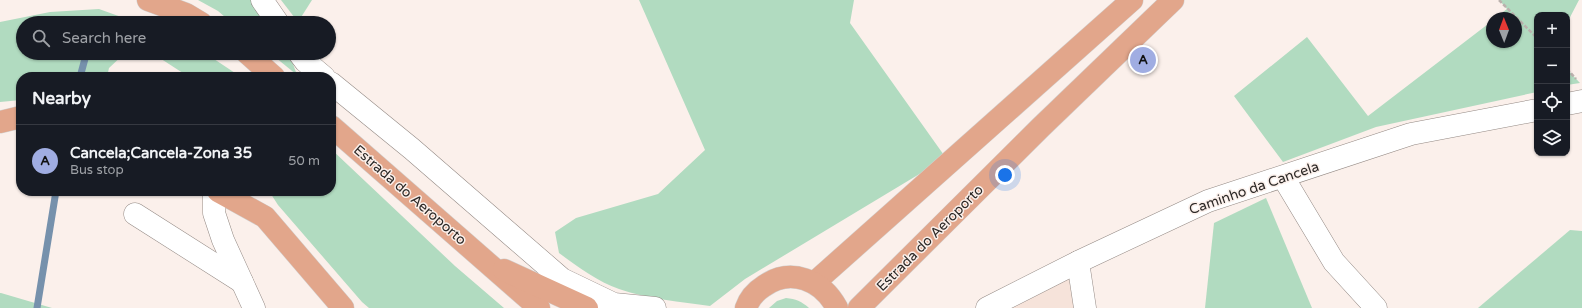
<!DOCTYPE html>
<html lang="en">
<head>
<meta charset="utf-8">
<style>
	:root { --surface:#171b24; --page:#242831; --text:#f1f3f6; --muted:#9ea1a6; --line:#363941; --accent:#a0ade2 }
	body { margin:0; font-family:"Varela Round",sans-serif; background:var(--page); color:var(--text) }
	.controls { position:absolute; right:12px; top:12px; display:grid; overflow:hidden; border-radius:8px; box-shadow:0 1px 3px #0004 }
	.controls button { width:36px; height:36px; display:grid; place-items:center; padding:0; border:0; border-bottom:1px solid var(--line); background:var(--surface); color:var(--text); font:20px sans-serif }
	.compass { position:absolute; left:1486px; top:12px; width:36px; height:36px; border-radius:50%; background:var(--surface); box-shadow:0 1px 3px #0004; rotate:359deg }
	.you { position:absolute; left:1005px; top:175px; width:14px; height:14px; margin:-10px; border:3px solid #fff; border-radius:50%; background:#1a73e8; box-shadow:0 0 0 6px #1a73e833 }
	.badge { display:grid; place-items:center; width:26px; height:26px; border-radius:50%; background:var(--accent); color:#111; font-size:13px; font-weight:700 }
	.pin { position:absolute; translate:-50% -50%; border:2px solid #fff; box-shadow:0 1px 4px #0006 }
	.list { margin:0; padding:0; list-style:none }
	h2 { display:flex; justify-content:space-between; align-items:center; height:52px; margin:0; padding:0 16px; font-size:17px }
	h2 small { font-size:13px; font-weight:400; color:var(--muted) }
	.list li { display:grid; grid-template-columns:26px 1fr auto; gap:12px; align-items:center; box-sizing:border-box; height:72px; padding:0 16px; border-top:1px solid var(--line) }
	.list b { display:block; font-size:15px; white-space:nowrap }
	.list p { margin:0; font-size:13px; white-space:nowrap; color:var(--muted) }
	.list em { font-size:13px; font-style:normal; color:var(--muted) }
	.icon { flex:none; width:22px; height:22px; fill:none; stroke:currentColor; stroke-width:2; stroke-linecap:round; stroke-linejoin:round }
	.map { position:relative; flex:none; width:1582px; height:308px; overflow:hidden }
	.search { position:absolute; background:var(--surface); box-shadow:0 1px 3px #0004; left:16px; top:16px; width:320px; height:44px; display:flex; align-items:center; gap:10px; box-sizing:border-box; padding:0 14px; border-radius:22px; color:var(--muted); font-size:15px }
	.panel { position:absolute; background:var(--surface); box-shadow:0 1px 3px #0004; left:16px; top:72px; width:320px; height:124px; border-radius:16px }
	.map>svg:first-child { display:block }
</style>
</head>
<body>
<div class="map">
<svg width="1582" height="308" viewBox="0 0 1582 308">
	<rect width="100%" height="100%" fill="#fbf0eb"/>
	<!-- built -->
	<polygon fill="#f6e3da" points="1088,269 1095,308 1007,308"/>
	<!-- green -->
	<g fill="#b1dbc0">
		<polygon points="198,0 255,0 271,23 232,23 218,11"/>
		<polygon points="281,0 312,0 298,22"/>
		<path d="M 639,0 L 854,0 L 850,23 L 946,158 L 745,279 L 710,306 C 681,302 648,299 619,289 C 598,282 577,266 559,253 L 555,232 L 576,218 L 658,194 L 705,150 Z"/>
		<polygon points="1499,0 1579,0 1567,23 1567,15 1537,15 1537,92 1376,127 1283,162 1234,96 1307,37 1368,116 1492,21 1492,42 1516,42 1516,18 1495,18 1507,9"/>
		<polygon points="99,9 138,23 23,23 23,53 125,53 109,68 107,77 21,77 21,100 0,102 0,22 50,12"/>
		<polygon points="152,53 205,53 241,77 189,77"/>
		<polygon points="270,53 289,53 297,75"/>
		<polygon points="1567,69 1580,83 1567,85"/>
		<polygon points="331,149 455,266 504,308 369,308 362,302 278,205 269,191 331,191"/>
		<polygon points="1266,198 1312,308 1205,308 1214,223"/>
		<polygon points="1570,230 1582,231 1582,308 1478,308"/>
		<polygon points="0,293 1,293 52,308 0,308"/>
		<path d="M 786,298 C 796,299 801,301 809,308 L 769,308 L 777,301 Z"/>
	</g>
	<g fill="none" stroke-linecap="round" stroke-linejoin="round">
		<!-- stream -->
		<g stroke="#7691ac" stroke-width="7">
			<polyline points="80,77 86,55"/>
			<polyline points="37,308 56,191"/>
		</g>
		<defs>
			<g id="minor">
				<polyline points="262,0 278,23"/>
				<polyline points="299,53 305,61 324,77"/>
				<polyline points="331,83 412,149 562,279 614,304 655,308"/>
				<polyline points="1567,104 1582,101"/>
				<polyline points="1283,177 1334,262 1376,308"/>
				<polyline points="214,191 214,213 223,240 254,308"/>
				<polyline points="135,214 242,282"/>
				<polyline points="1078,262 1085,308"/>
				<polyline points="987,308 1078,262 1208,201 1411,134 1537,110"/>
			</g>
			<g id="major">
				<polyline points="148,0 186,14 201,23"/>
				<polyline points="247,53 274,77"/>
				<polyline points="0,122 21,117"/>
				<polyline points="331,126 539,308"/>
				<polyline points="218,191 265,217 343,308"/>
				<polyline points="504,270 587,308"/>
				<polyline points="814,283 1132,0"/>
				<path d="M 746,308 C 749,299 756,291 764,286 C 791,267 822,280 837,308"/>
				<polyline points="859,308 1040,128 1173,0"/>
			</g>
		</defs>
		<!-- minor casing -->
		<use href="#minor" stroke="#938984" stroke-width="23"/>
		<!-- major casing -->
		<use href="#major" stroke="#d1d0cf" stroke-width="23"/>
		<!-- path -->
		<g stroke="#bbb2ae" stroke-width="2.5" stroke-dasharray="4 2" stroke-linecap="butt">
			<polyline points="1499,0 1537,38"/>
			<polyline points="1567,69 1576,79"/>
		</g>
		<!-- minor -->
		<use href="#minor" stroke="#fff" stroke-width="22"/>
		<!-- major -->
		<use href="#major" stroke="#e2a68b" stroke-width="22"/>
	</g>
	<g text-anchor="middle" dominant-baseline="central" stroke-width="3" stroke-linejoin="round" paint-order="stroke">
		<!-- street labels -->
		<g font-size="14" fill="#2d2927" stroke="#fbf0eb">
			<text transform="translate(1254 188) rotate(-19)">Caminho da Cancela</text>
			<text transform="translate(410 195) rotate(41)">Estrada do Aeroporto</text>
			<text transform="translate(930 238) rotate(-45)">Estrada do Aeroporto</text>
		</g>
	</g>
</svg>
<div class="controls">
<button>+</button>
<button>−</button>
<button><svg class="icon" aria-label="locate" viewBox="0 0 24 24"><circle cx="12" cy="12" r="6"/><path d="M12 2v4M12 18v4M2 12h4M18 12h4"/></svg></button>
<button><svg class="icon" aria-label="layers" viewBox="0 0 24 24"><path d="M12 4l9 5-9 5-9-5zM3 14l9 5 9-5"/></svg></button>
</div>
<svg class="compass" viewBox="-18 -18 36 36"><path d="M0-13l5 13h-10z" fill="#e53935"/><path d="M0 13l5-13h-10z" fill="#9ea1a6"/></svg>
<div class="you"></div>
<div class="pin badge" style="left:1143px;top:60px">A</div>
<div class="search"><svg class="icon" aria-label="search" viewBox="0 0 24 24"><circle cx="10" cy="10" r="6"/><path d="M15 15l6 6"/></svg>Search here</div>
<section class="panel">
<h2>Nearby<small></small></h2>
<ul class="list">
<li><span class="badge">A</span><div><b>Cancela;Cancela-Zona 35</b><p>Bus stop</p></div><em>50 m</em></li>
</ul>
</section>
</div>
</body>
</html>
